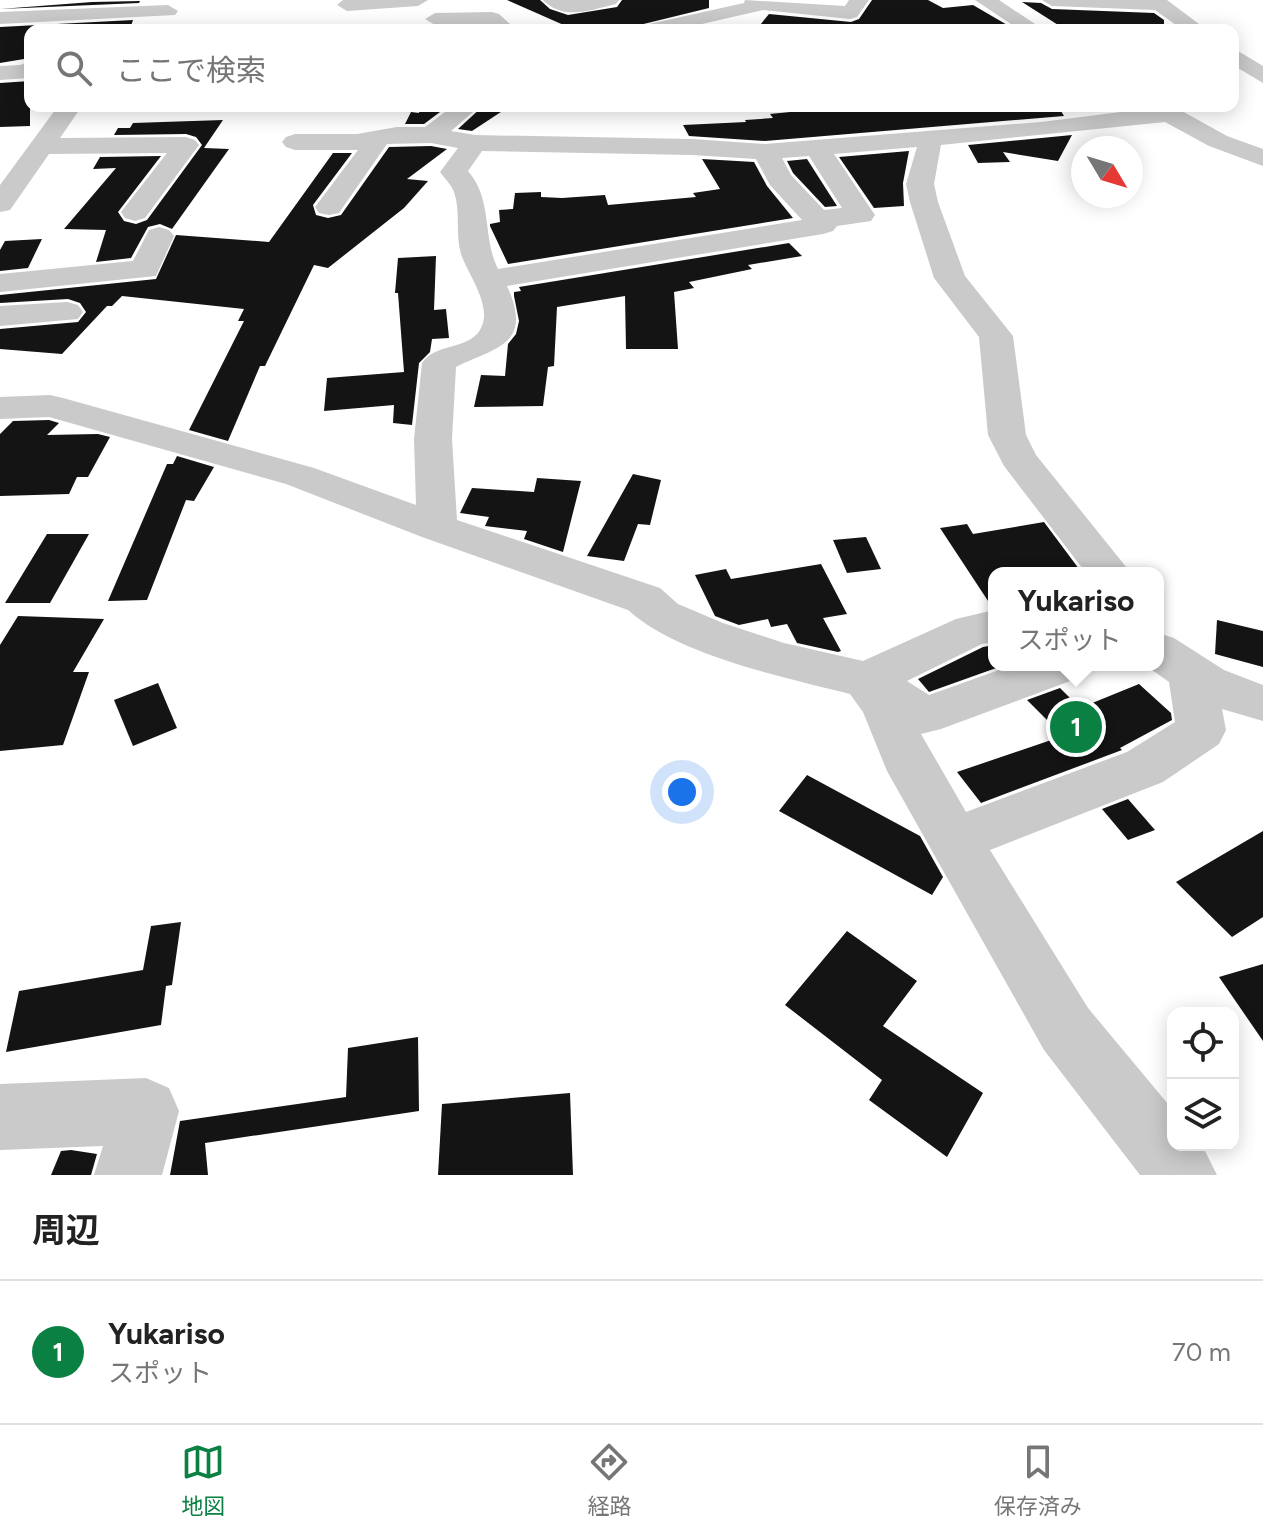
<!DOCTYPE html>
<html lang="ja">
<head>
<meta charset="utf-8">
<style>
	:root { --surface:#fff; --page:#f6f6f6; --text:#222; --muted:#767676; --line:#e0e0e0; --accent:#0b8043 }
	body { margin:0; font-family:Figtree,"Noto Sans JP",sans-serif; background:var(--page); color:var(--text) }
	.controls { position:absolute; right:24px; bottom:24px; display:grid; overflow:hidden; border-radius:16px; box-shadow:0 4px 20px #0003 }
	.controls button { width:72px; height:72px; display:grid; place-items:center; padding:0; border:0; border-bottom:2px solid var(--line); background:var(--surface); color:var(--text); font:40px sans-serif }
	.compass { position:absolute; left:1071px; top:136px; width:72px; height:72px; border-radius:50%; background:var(--surface); box-shadow:0 4px 20px #0003; rotate:128deg }
	.you { position:absolute; left:682px; top:792px; width:28px; height:28px; margin:-20px; border:6px solid #fff; border-radius:50%; background:#1a73e8; box-shadow:0 0 0 12px #1a73e833 }
	.badge { display:grid; place-items:center; width:52px; height:52px; border-radius:50%; background:var(--accent); color:#fff; font-size:26px; font-weight:700 }
	.pin { position:absolute; translate:-50% -50%; border:4px solid #fff; box-shadow:0 2px 8px #0006 }
	.popup { position:absolute; left:988px; top:567px; width:176px; height:104px; box-sizing:border-box; display:grid; place-content:center; border-radius:16px; background:var(--surface); filter:drop-shadow(0 2px 6px #0005); font-size:26px; white-space:nowrap; color:var(--muted) }
	.popup b { font-size:30px; color:var(--text) }
	.popup::after { content:''; position:absolute; left:50%; top:100%; margin-left:-16px; border:16px solid transparent; border-top-color:var(--surface) }
	.list { margin:0; padding:0; list-style:none }
	h2 { display:flex; justify-content:space-between; align-items:center; height:104px; margin:0; padding:0 32px; font-size:34px }
	h2 small { font-size:26px; font-weight:400; color:var(--muted) }
	.list li { display:grid; grid-template-columns:52px 1fr auto; gap:24px; align-items:center; box-sizing:border-box; height:144px; padding:0 32px; border-top:2px solid var(--line) }
	.list b { display:block; font-size:30px; white-space:nowrap }
	.list p { margin:0; font-size:26px; white-space:nowrap; color:var(--muted) }
	.list em { font-size:26px; font-style:normal; color:var(--muted) }
	.icon { flex:none; width:44px; height:44px; fill:none; stroke:currentColor; stroke-width:2; stroke-linecap:round; stroke-linejoin:round }
	.map { position:relative; flex:none; width:1263px; height:1175px; overflow:hidden }
	.search { position:absolute; background:var(--surface); box-shadow:0 4px 20px #0003; left:24px; right:24px; top:24px; height:88px; display:flex; align-items:center; gap:20px; box-sizing:border-box; padding:0 28px; border-radius:16px; color:var(--muted); font-size:30px }
	.sheet { height:248px; background:var(--surface) }
	nav { display:flex; justify-content:space-around; align-items:center; box-sizing:border-box; height:112px; border-top:2px solid var(--line); background:var(--surface); font-size:22px; color:var(--muted) }
	nav a { display:grid; justify-items:center; gap:4px }
	nav .on { color:var(--accent) }
	.map>svg:first-child { display:block }
</style>
</head>
<body>
<div class="map">
<svg width="1263" height="1175" viewBox="0 0 1263 1175">
	<rect width="100%" height="100%" fill="#fff"/>
	<!-- building -->
	<g fill="#141414">
		<polygon points="507,0 540,0 550,9 568,15 617,7 622,0 709,0 709,8 619,30 575,30"/>
		<polygon points="872,0 928,0 943,8 973,5 1009,26 980,29 983,30 756,30 769,14 851,22 859,19"/>
		<polygon points="140,1 139,3 0,9 92,2"/>
		<polygon points="1022,2 1041,3 1052,9 1154,13 1164,20 1164,30 1066,30"/>
		<polygon points="133,20 131,26 118,27 116,30 30,30 30,58 0,63 0,27"/>
		<polygon points="30,81 30,126 0,127 0,83"/>
		<polygon points="420,106 448,106 424,124 405,124 411,112 419,113"/>
		<polygon points="483,106 510,106 472,131 458,129"/>
		<polygon points="851,106 1058,106 1064,116 765,141 689,136 683,125 746,122 745,120 773,118 770,114"/>
		<polygon points="223,120 204,148 229,149 172,229 160,224 148,227 131,258 96,262 106,230 64,229 116,168 93,169 100,157 161,156 118,212 124,221 136,224 147,220 202,145 196,137 186,134 114,135 118,128 130,128 133,123"/>
		<polygon points="1072,135 1058,161 1003,152 1010,162 978,163 968,145"/>
		<polygon points="431,146 447,149 407,179 428,181 404,208 328,268 314,265 265,366 260,366 228,441 189,430 244,321 238,321 244,309 122,296 112,306 107,306 62,354 0,349 0,329 78,322 86,312 80,303 68,299 0,303 0,295 156,279 176,235 269,242 333,153 352,153 313,205 316,215 328,218 341,215 389,147"/>
		<polygon points="909,151 903,183 904,206 874,208 839,157"/>
		<polygon points="702,159 754,162 767,186 793,218 508,264 490,226 490,224 500,222 499,210 513,209 515,193 541,192 541,197 562,198 605,195 608,205 696,197 693,193 720,189"/>
		<polygon points="807,159 837,206 825,207 793,173 787,161"/>
		<polygon points="42,239 28,268 0,271 0,250 5,241"/>
		<polygon points="789,243 802,256 748,265 752,269 689,282 694,288 674,292 678,349 626,349 625,296 557,307 554,366 548,367 543,406 474,407 481,375 505,376 508,344 516,334 519,321 514,296 514,292 521,291 519,287"/>
		<polygon points="436,256 434,310 446,309 449,338 432,339 430,352 419,363 412,425 393,423 394,405 324,411 327,378 404,372 398,293 395,293 398,258"/>
		<polygon points="49,420 59,423 47,435 98,434 110,437 88,477 77,477 69,494 0,496 0,434 13,421"/>
		<polygon points="177,456 214,467 194,501 186,500 147,600 108,601 167,464 173,464"/>
		<polygon points="633,474 661,480 650,525 638,524 624,561 587,556"/>
		<polygon points="537,478 581,481 563,552 524,539 527,531 485,526 489,517 460,513 472,488 534,492"/>
		<polygon points="1044,522 1082,573 994,573 992,607 940,528 967,524 973,534"/>
		<polygon points="47,534 89,534 50,603 5,603"/>
		<polygon points="866,537 881,569 847,573 833,540"/>
		<polygon points="821,564 847,614 823,618 841,651 838,652 797,643 787,624 771,627 768,619 739,625 715,616 695,575 726,569 731,579"/>
		<polygon points="18,616 104,619 73,672 89,672 63,745 0,751 0,645"/>
		<polygon points="1217,620 1263,631 1263,667 1215,654"/>
		<polygon points="994,645 994,665 999,667 929,692 918,679 983,647"/>
		<polygon points="158,683 177,728 133,746 114,700"/>
		<polygon points="1139,684 1171,713 1172,720 1120,748 1122,750 981,803 957,772 1063,736 1027,700 1060,688 1080,708"/>
		<polygon points="807,775 920,836 943,877 932,895 779,811"/>
		<polygon points="1128,799 1155,830 1128,840 1102,809"/>
		<polygon points="1263,831 1263,917 1232,937 1176,882"/>
		<polygon points="181,922 172,985 166,986 161,1025 6,1052 19,991 143,970 151,926"/>
		<polygon points="847,931 917,981 883,1026 983,1093 947,1157 869,1100 882,1080 785,1005"/>
		<polygon points="1263,964 1263,1041 1219,977"/>
		<polygon points="418,1037 419,1111 205,1143 208,1175 170,1175 180,1121 346,1097 348,1048"/>
		<polygon points="570,1093 573,1175 438,1175 442,1104"/>
		<polygon points="71,1150 97,1154 91,1175 51,1175 61,1151"/>
	</g>
	<g fill="none" stroke-linecap="round" stroke-linejoin="round">
		<!-- minor -->
		<g fill="#cacaca" fill-rule="evenodd">
			<polygon points="428,0 418,6 347,11 337,5 343,0"/>
			<path d="M 543,0 L 619,0 L 616,4 C 591,10 563,21 543,0 Z"/>
			<polygon points="745,0 845,6 849,0 869,0 857,17 850,19 763,10 676,30 637,30 640,26 744,3"/>
			<polygon points="975,0 999,0 1044,30 1020,30"/>
			<polygon points="1042,0 1167,0 1207,30 1183,30 1155,10 1052,6"/>
			<polygon points="168,5 178,11 175,15 0,24 0,12"/>
			<polygon points="492,12 499,14 511,25 509,30 489,30 487,24 435,25 425,19 435,13"/>
			<polygon points="1233,48 1263,66 1263,83 1233,65"/>
			<polygon points="30,61 30,78 0,80 0,66 20,65"/>
			<polygon points="58,106 82,106 60,138 186,137 195,140 199,145 145,218 135,221 125,218 121,212 167,153 49,154 10,210 0,212 0,185"/>
			<path d="M 453,106 L 480,106 L 451,131 L 475,135 L 692,139 L 765,144 L 1041,122 L 1145,109 L 1143,106 L 1173,106 L 1227,136 L 1263,149 L 1263,166 L 1209,146 L 1165,122 L 941,145 L 934,184 L 938,202 L 965,276 L 1013,336 L 1026,435 L 1036,455 L 1131,573 L 1086,573 L 1004,466 L 988,435 L 979,337 L 934,278 L 910,202 L 906,184 L 917,147 L 834,154 L 875,215 L 871,221 L 837,226 L 833,231 L 823,234 L 507,286 C 534,345 496,347 456,367 L 452,439 L 457,520 L 660,588 L 678,604 L 723,623 L 784,643 L 863,661 L 956,619 L 994,610 L 994,642 L 982,644 L 907,681 L 929,695 L 1013,665 L 1088,665 L 1081,677 L 941,729 L 921,734 L 966,812 L 1127,752 L 1175,722 L 1169,682 L 1145,665 L 1158,665 L 1158,633 L 1174,638 L 1224,670 L 1263,685 L 1263,721 L 1222,709 L 1226,730 L 1219,744 L 1163,782 L 990,850 L 1088,1008 L 1173,1110 L 1173,1145 L 1202,1145 L 1217,1175 L 1140,1175 L 1044,1050 L 887,771 L 863,712 L 850,694 C 784,677 679,656 628,610 L 422,537 L 286,484 L 49,417 L 0,419 L 0,397 L 50,395 L 63,398 L 314,468 L 416,505 L 414,439 L 422,363 C 435,343 468,350 480,330 C 494,307 468,275 461,254 C 455,234 461,212 454,192 C 451,184 445,179 440,172 L 458,148 L 431,143 L 387,144 L 339,213 L 329,215 L 319,213 L 315,207 L 358,150 L 295,150 L 286,147 L 282,142 L 286,137 L 295,134 L 357,134 L 397,127 L 425,127 ZM 482,151 L 692,155 L 756,159 L 770,185 L 802,220 L 498,269 C 482,237 493,199 468,171 ZM 809,156 L 842,208 L 824,210 L 791,175 L 782,158 Z"/>
			<polygon points="159,227 169,230 174,236 156,276 0,292 0,274 133,261 149,230"/>
			<polygon points="67,302 78,305 83,312 78,319 0,326 0,306"/>
			<polygon points="146,1078 169,1088 179,1111 162,1175 94,1175 103,1146 0,1150 0,1084"/>
		</g>
	</g>
</svg>
<div class="controls">
<button><svg class="icon" aria-label="locate" viewBox="0 0 24 24"><circle cx="12" cy="12" r="6"/><path d="M12 2v4M12 18v4M2 12h4M18 12h4"/></svg></button>
<button><svg class="icon" aria-label="layers" viewBox="0 0 24 24"><path d="M12 4l9 5-9 5-9-5zM3 14l9 5 9-5"/></svg></button>
</div>
<svg class="compass" viewBox="-18 -18 36 36"><path d="M0-13l5 13h-10z" fill="#e53935"/><path d="M0 13l5-13h-10z" fill="#767676"/></svg>
<div class="you"></div>
<div class="pin badge" style="left:1076px;top:727px">1</div>
<div class="popup"><b>Yukariso</b>スポット</div>
<div class="search"><svg class="icon" aria-label="search" viewBox="0 0 24 24"><circle cx="10" cy="10" r="6"/><path d="M15 15l6 6"/></svg>ここで検索</div>
</div>
<section class="sheet">
<h2>周辺<small></small></h2>
<ul class="list">
<li><span class="badge">1</span><div><b>Yukariso</b><p>スポット</p></div><em>70 m</em></li>
</ul>
</section>
<nav>
<a class="on"><svg class="icon" aria-label="map" viewBox="0 0 24 24"><path d="M3 6l6-2 6 2 6-2v14l-6 2-6-2-6 2zM9 4v14M15 6v14"/></svg>地図</a>
<a><svg class="icon" aria-label="directions" viewBox="0 0 24 24"><path d="M12 3l9 9-9 9-9-9zM9 14v-3h6M13 9l2 2-2 2"/></svg>経路</a>
<a><svg class="icon" aria-label="saved" viewBox="0 0 24 24"><path d="M7 4h10v16l-5-4-5 4z"/></svg>保存済み</a>
</nav>
</body>
</html>
